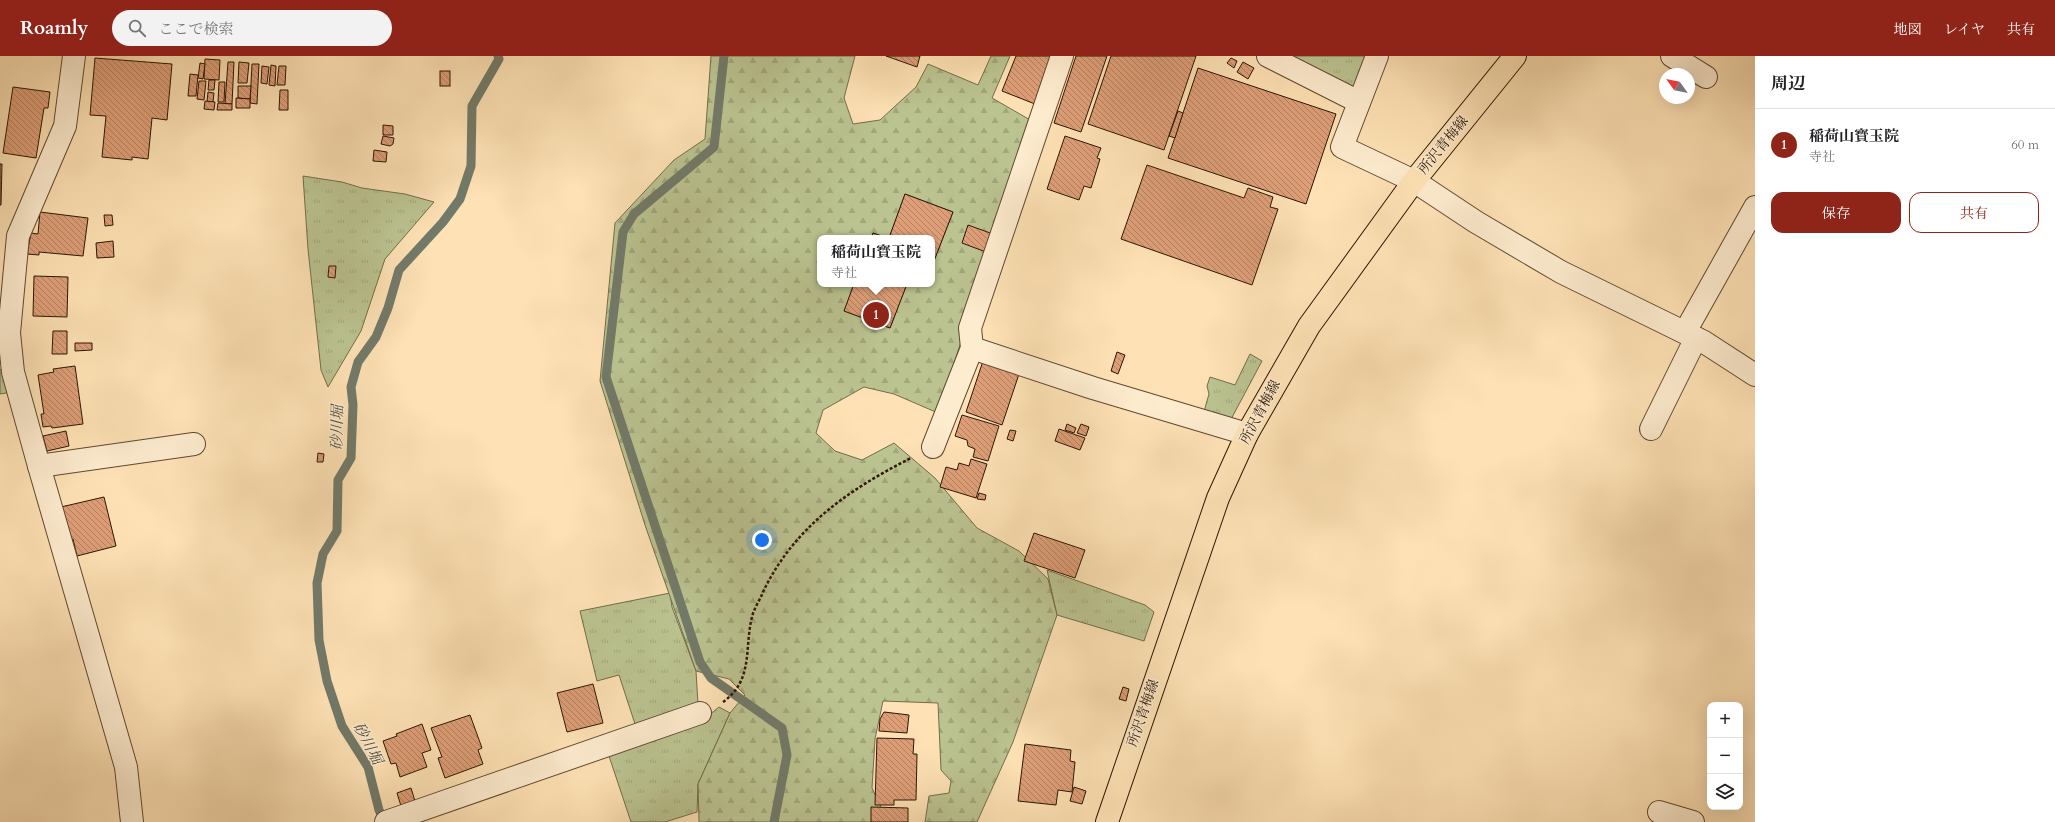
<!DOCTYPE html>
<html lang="ja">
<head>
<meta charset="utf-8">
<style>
	:root { --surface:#fff; --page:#f2f2f2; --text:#202124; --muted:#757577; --line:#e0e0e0; --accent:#8f2418 }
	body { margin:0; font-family:Cardo,"Noto Serif JP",serif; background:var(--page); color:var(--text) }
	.controls { position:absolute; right:12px; bottom:12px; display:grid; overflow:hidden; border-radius:8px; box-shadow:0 4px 16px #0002 }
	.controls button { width:36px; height:36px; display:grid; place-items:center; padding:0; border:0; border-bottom:1px solid var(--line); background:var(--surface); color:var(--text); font:20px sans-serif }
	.compass { position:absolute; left:1659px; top:12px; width:36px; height:36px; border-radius:50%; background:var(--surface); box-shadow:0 4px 16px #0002; rotate:303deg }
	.you { position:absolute; left:762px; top:484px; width:14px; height:14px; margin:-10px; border:3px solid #fff; border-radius:50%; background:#1a73e8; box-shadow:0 0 0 6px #1a73e833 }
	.badge { display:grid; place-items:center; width:26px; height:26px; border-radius:50%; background:var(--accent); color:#fff; font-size:13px; font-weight:700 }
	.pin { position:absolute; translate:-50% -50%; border:2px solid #fff; box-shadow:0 1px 4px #0006 }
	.popup { position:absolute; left:817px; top:179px; width:118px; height:52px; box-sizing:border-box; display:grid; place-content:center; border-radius:8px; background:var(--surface); filter:drop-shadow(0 1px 3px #0005); font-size:13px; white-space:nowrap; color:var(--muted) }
	.popup b { font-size:15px; color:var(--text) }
	.popup::after { content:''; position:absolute; left:50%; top:100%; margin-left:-8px; border:8px solid transparent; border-top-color:var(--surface) }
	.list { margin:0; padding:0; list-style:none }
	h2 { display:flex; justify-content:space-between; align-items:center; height:52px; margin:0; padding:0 16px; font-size:17px }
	h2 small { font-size:13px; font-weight:400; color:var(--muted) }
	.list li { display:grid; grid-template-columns:26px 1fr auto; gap:12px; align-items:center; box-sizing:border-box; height:72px; padding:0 16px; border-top:1px solid var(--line) }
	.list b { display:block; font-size:15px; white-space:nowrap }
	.list p { margin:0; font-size:13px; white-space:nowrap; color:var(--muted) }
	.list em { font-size:13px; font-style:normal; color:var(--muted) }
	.actions { display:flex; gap:8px; padding:12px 16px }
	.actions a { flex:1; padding:9px 0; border:1px solid var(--accent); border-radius:12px; text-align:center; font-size:14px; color:var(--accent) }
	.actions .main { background:var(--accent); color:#fff }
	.icon { flex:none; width:22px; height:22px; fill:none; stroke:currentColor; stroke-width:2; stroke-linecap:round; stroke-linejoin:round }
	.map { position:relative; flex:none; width:1755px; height:766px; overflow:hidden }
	header { display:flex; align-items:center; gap:24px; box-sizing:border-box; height:56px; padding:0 20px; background:var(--accent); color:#fff }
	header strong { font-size:19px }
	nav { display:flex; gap:22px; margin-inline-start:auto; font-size:14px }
	.search { width:280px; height:36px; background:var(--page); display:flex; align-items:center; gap:10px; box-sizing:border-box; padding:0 14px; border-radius:22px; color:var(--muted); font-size:15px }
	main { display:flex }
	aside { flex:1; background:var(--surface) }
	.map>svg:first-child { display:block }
</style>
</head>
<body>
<header>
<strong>Roamly</strong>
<div class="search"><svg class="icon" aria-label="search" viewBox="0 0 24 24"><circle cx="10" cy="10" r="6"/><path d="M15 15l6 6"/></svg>ここで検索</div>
<nav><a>地図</a><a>レイヤ</a><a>共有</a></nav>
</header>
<main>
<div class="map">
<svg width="1755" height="766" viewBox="0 0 1755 766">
	<defs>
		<pattern id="grass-tufts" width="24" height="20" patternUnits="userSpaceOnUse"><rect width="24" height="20" fill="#bbc491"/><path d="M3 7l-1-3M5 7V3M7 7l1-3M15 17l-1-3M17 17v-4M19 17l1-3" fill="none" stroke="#a1a87b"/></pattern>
		<pattern id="forest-firs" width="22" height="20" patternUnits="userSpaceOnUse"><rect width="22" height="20" fill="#bbc491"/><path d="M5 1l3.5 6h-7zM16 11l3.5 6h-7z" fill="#a1a87b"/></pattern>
		<pattern id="building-back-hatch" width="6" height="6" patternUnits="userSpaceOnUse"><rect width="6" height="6" fill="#de9f78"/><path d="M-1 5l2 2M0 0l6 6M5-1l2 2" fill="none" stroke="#b48060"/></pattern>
	</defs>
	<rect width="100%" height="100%" fill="#fee2b5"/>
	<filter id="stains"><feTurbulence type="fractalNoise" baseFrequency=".005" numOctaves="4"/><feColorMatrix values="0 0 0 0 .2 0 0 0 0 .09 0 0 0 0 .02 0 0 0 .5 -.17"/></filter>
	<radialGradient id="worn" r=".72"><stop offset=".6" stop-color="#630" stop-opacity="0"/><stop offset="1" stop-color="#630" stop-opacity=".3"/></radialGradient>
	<!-- grass -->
	<g fill="url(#grass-tufts)" stroke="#746c4a">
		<polygon points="1283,0 1368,0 1355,31 1351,32"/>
		<polygon points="303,120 342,126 362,132 405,138 434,146 385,203 361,275 328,331 321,314 308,193"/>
		<polygon points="1250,298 1262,305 1229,367 1203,359 1209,338 1207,330 1210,321 1235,329"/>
		<polygon points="0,313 10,321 12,336 0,338"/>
		<polygon points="1047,514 1145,549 1154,556 1144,585 1057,559"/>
		<polygon points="670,537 672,551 696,615 698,648 635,668 619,619 597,625 580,555"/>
		<polygon points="719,651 730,657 698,728 697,756 665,766 631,766 608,697 708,660"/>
	</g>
	<!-- forest -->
	<path fill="url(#forest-firs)" stroke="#746c4a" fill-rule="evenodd" d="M 711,0 L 855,0 L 844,42 L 853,68 L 880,64 L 916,31 L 928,8 L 978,29 L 991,0 L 1010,0 L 992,42 L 1032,65 L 938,357 L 894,338 L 864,331 L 823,354 L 816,377 L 835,395 L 862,404 L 894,387 L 935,422 L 977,472 L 1019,495 L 1048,523 L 1057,559 L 1013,686 L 977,766 L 925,766 L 929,740 L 949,737 L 951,725 L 941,714 L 938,647 L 883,645 L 875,683 L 872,732 L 888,766 L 699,766 L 698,728 L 730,657 L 745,639 L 729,623 L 696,615 L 645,469 L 600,325 L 615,167 L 674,104 L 705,83 ZM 905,138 L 953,156 L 932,210 L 932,228 L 907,228 L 890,272 L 844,255 L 854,228 L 820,228 L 820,182 L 871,182 L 873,177 L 889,182 Z"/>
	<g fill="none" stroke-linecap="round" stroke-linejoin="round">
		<!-- stream -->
		<g stroke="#727a69" stroke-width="9">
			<polyline points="724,0 714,91 634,158 623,176 606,321 700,606 711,622 782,672 787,699 774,766"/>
			<polyline points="385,766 379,754 368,711 342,670 327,625 319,584 317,527 323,498 337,475 338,424 351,402 353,349 351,331 358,306 376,281 388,252 399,214 443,166 460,143 471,110 472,50 499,3 498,0"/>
		</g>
	</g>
	<!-- building -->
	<g fill="url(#building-back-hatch)" stroke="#2d1504">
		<polygon points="886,0 920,0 917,11"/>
		<polygon points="1016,0 1054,0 1035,48 1002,35"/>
		<polygon points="1076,0 1107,0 1081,76 1054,67"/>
		<polygon points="1111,0 1196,0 1164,94 1088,68"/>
		<polygon points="95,2 172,8 167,64 152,62 148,103 132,101 132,104 102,101 106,60 90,59"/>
		<polygon points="1231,2 1237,5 1234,12 1227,7"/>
		<polygon points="205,3 220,4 219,24 204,23"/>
		<polygon points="228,6 234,6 232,48 225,48"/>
		<polygon points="239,6 249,7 247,27 238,27"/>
		<polygon points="1243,6 1254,12 1248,23 1237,16"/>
		<polygon points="200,7 205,8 203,23 198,22"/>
		<polygon points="252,8 259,8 257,48 250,47"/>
		<polygon points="271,9 276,10 275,30 269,29"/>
		<polygon points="262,10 269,11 267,28 261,27"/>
		<polygon points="279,10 286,10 285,29 277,29"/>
		<polygon points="1198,12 1336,58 1306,148 1168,102"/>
		<rect x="440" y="15" width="10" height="15"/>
		<polygon points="190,18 198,19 196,40 188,40"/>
		<polygon points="209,24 215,24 214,34 208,34"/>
		<polygon points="199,25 206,25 204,44 197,43"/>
		<polygon points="219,26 225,26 224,46 218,46"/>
		<polygon points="238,30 251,30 250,43 238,42"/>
		<polygon points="13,31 50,36 48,52 44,52 36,102 3,97"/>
		<polygon points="280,34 288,34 288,54 279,54"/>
		<polygon points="208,36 214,37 213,46 207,46"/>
		<polygon points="236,42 250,43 250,52 236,52"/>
		<polygon points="205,45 215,46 214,54 204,53"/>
		<polygon points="218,47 232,48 232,54 217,54"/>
		<polygon points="1178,55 1183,57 1175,82 1169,80"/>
		<polygon points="383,69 393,70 393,79 383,79"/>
		<polygon points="383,80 394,82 393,88 390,90 381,88"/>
		<polygon points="1065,80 1101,92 1097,102 1100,103 1091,132 1084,130 1079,144 1047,133"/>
		<polygon points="374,94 387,96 386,106 373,105"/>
		<polygon points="0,108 2,108 1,149 0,149"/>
		<polygon points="1147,109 1244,142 1248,132 1273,141 1270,151 1278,153 1252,229 1121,183"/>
		<polygon points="905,138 953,156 932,210 932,182 889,182"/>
		<polygon points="40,156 88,162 83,200 39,196 39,199 27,198 31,177 38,178"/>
		<polygon points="104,159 112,159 113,169 105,170"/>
		<polygon points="968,169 993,178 986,196 962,187"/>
		<polygon points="873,177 887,182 871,182"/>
		<polygon points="113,185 114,201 97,202 96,187"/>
		<polygon points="329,210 336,210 335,222 328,221"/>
		<polygon points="34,220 68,221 67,261 33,260"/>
		<polygon points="854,228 907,228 890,272 844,255"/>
		<polygon points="53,275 67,275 67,298 52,298"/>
		<polygon points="75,287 92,287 92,294 75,295"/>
		<polygon points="1117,296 1125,299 1118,318 1111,315"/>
		<polygon points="984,302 1020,315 1002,369 966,356"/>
		<polygon points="75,310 83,368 52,372 51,370 43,371 41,358 44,358 38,319 54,316 53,313"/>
		<polygon points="962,359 999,370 988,405 973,401 975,393 968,390 967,384 955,380"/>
		<polygon points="1067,368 1076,372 1074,377 1065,374"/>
		<polygon points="1081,368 1089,371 1086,380 1077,377"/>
		<polygon points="1059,373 1085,382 1080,394 1055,385"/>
		<polygon points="1010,374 1016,375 1013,385 1007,383"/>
		<polygon points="66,375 69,390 47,395 43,380"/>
		<polygon points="318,397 324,398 323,406 317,406"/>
		<polygon points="971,403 987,408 976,442 940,431 946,411 957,414 959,407 969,410"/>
		<polygon points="979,437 986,439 985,444 977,443"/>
		<polygon points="104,441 116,490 77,500 73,483 70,484 61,451"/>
		<polygon points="1034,477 1085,494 1075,522 1024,505"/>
		<polygon points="593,628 603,667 567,676 557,637"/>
		<polygon points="1123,631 1129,633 1126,645 1119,643"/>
		<polygon points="884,656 909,659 907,677 879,675 880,663"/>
		<polygon points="470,659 482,692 478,694 483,708 445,722 438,702 442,701 431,672"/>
		<polygon points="422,668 431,694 422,697 427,711 400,721 396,707 391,708 383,685 397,680 396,678"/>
		<polygon points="877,682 914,683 913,698 917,698 916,744 894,744 894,749 875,749"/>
		<polygon points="1025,688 1071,694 1070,705 1075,706 1072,736 1058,734 1056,749 1018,745"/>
		<polygon points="1074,731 1086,735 1082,748 1070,745"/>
		<polygon points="411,732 415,745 401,750 397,737"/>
		<polygon points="871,751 908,752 908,766 871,766"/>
	</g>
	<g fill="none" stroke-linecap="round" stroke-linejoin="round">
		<defs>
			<g id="minor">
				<polyline points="74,0 65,70 18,180 9,277 13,316 39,410 126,711 132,766"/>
				<polyline points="1268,0 1359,46"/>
				<polyline points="1377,0 1342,91 1414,125 1476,166 1561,216 1704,286 1755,319"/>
				<polyline points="1672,0 1706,21"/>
				<polyline points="1685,276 1755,151"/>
				<polyline points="972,292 1093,332 1247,378"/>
				<polyline points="1651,373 1696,282"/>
				<polyline points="933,391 972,292 970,272 1062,0"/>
				<polyline points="39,410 194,388"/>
				<polyline points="1659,756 1693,766"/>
				<polyline points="386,766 700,657"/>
			</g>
			<polyline id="major" points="1107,766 1218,442 1247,378 1309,270 1414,125 1515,0"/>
		</defs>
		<!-- minor casing -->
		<use href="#minor" stroke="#614830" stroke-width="24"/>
		<!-- major casing -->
		<use href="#major" stroke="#2d1504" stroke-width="24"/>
		<!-- path -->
		<path stroke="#2d1504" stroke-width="2.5" stroke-dasharray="3 2" stroke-linecap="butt" d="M 723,646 C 754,624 744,592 752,561 C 754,552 760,544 763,536 C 794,471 848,434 911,402"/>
		<!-- minor -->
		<use href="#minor" stroke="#feeccf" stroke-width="22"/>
		<!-- major -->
		<use href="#major" stroke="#fee2b5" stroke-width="22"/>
	</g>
	<g text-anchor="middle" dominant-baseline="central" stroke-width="3" stroke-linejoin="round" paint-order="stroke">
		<!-- street labels -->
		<g font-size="14" fill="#2d1504" stroke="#feeccf">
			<text transform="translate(1443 89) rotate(-51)">所沢青梅線</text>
			<text transform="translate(1260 356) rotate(-62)">所沢青梅線</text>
			<text transform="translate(1143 657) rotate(-71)">所沢青梅線</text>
		</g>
		<!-- water labels -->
		<g font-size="15" font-style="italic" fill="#55503f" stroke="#feeccf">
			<text transform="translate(337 372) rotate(-89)">砂川堀</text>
			<text transform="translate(368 687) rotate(62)">砂川堀</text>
		</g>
	</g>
	<rect width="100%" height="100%" filter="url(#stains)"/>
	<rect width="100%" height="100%" fill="url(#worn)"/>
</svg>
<div class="controls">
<button>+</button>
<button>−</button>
<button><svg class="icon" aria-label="layers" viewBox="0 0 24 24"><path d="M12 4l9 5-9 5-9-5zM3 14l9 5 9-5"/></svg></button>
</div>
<svg class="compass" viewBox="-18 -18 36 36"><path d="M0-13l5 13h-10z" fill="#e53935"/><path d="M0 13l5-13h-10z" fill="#757577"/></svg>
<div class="you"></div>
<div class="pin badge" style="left:876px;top:259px">1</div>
<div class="popup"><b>稲荷山寳玉院</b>寺社</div>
</div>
<aside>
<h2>周辺<small></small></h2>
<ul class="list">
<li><span class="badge">1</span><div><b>稲荷山寳玉院</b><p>寺社</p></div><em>60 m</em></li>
</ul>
<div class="actions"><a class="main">保存</a><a>共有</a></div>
</aside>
</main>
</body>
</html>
